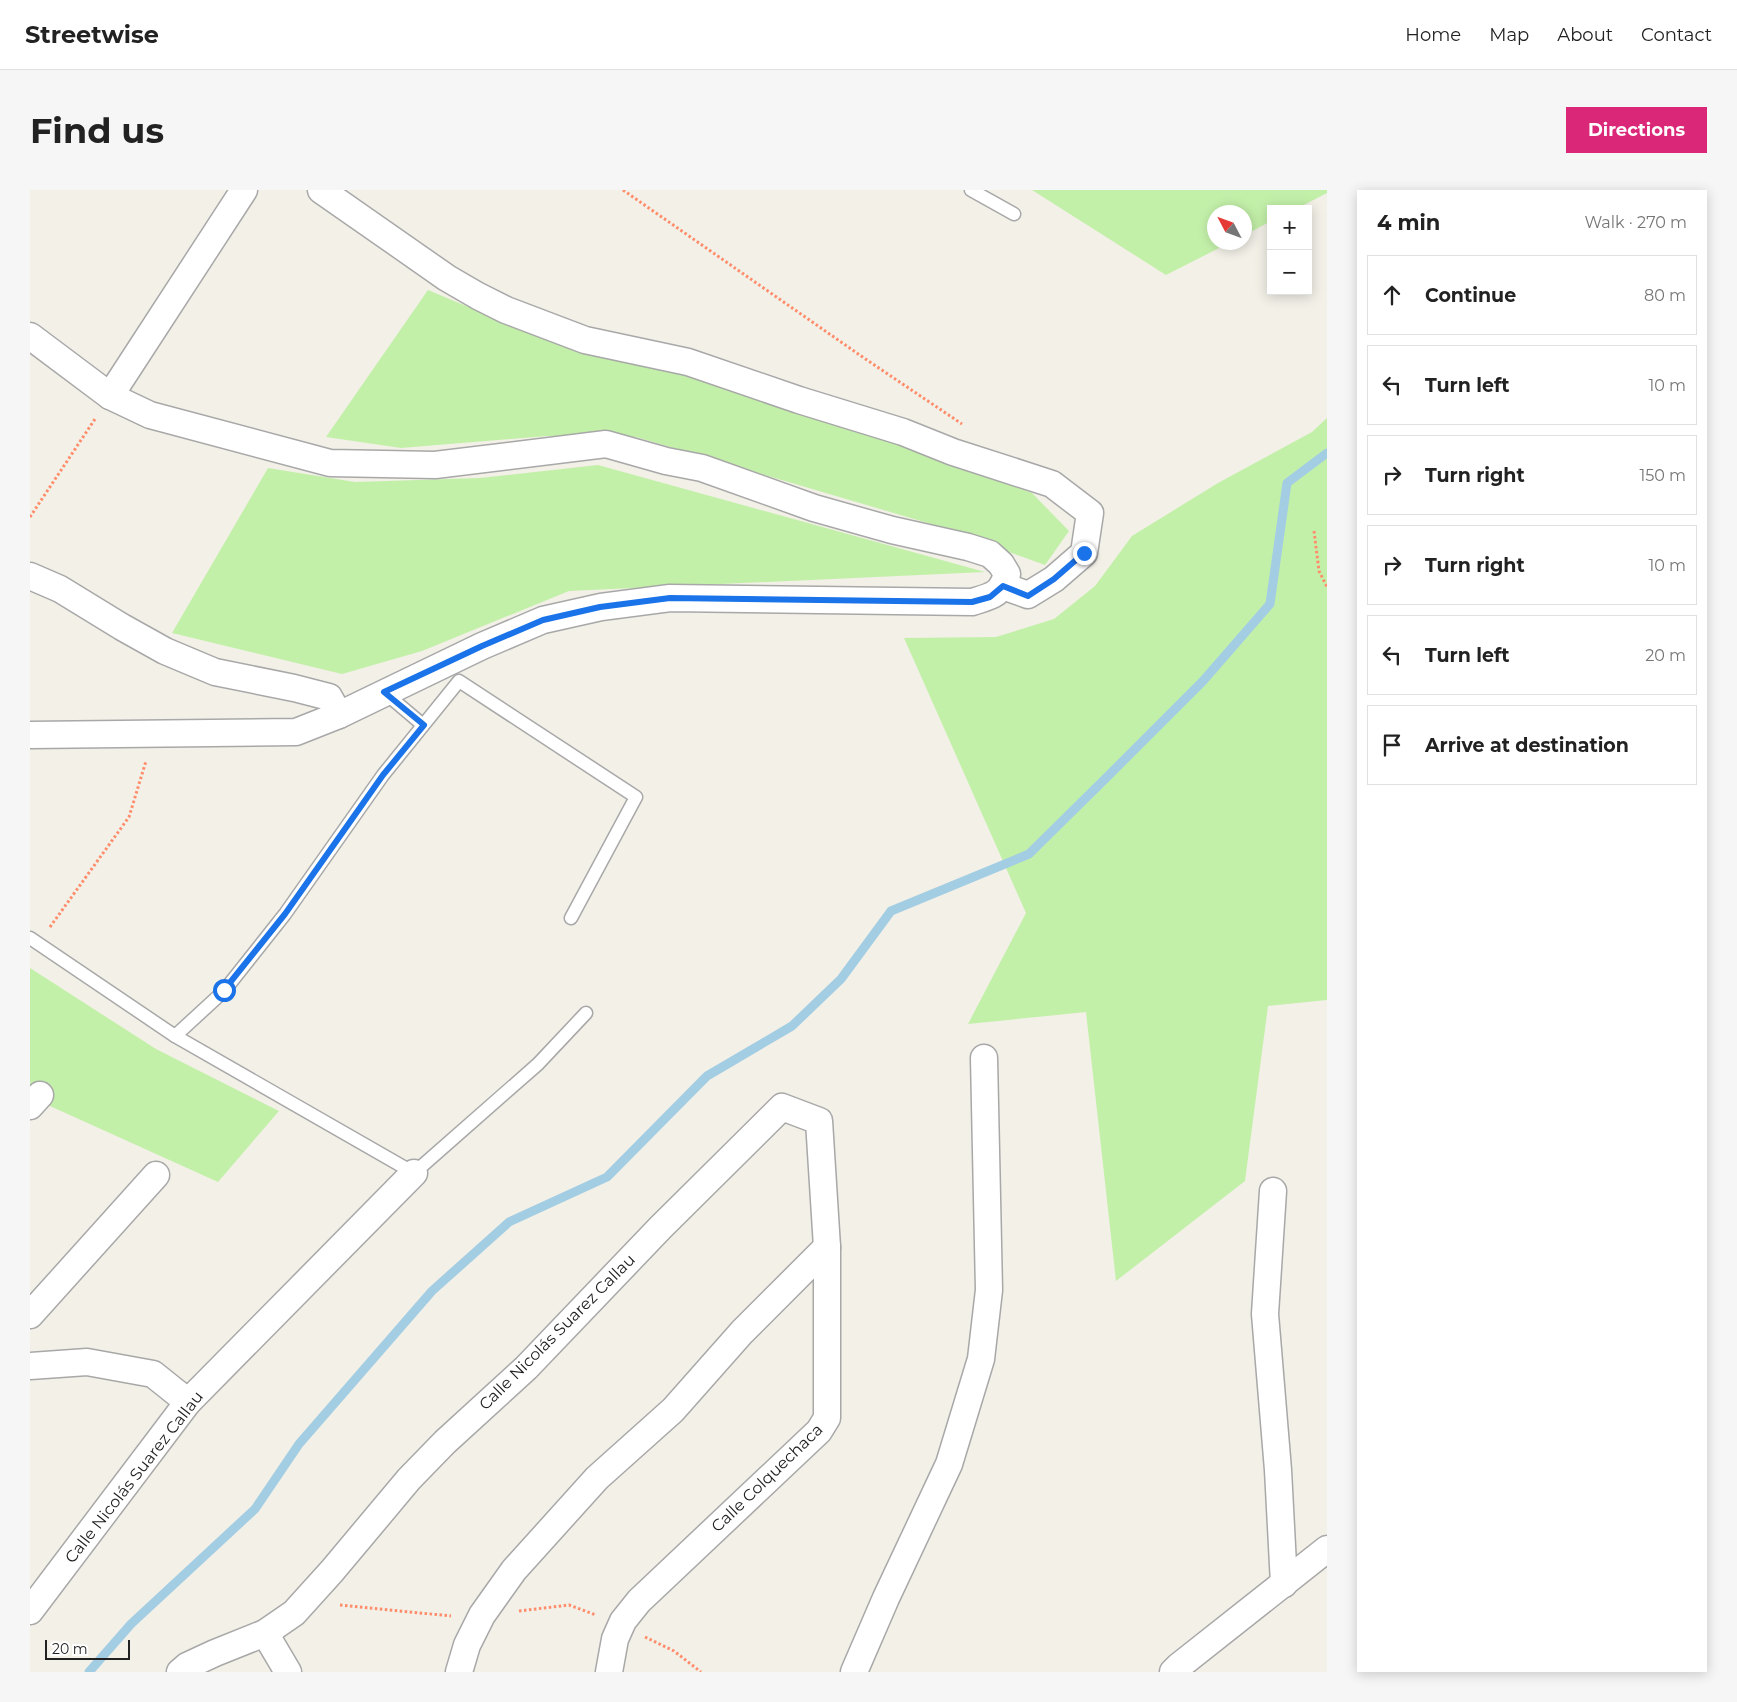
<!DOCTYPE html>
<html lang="en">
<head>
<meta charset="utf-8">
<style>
	:root { --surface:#fff; --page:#f6f6f6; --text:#222; --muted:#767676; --line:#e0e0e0; --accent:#db2777 }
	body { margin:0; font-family:Montserrat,sans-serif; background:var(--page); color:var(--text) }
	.controls { position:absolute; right:15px; top:15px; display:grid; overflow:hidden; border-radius:0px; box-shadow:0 2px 12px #0003 }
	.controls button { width:45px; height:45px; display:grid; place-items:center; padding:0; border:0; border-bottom:1px solid var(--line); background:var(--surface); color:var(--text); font:25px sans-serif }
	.compass { position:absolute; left:1177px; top:15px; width:45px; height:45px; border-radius:50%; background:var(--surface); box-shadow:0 2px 12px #0003; rotate:311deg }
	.scale { position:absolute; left:15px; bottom:12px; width:85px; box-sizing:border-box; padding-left:5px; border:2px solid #212121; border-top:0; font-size:14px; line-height:18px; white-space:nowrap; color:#212121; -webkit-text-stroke:4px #fff; paint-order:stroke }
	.stop { position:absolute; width:15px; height:15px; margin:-11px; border:4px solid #1a73e8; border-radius:50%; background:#fff }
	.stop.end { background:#1a73e8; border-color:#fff; box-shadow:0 1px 5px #0008 }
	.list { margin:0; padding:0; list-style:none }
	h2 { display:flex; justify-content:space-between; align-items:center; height:65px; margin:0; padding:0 20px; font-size:21px }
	h2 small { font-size:16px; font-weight:400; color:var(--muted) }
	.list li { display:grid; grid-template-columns:32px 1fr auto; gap:15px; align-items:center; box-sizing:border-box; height:80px; margin:0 10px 10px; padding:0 10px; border:1px solid var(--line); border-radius:0px }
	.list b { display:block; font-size:19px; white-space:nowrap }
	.list em { font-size:16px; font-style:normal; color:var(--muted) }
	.icon { flex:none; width:28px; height:28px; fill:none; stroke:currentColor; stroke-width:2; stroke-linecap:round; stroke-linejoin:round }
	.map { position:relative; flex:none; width:1297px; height:1482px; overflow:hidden; border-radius:0px }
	header { display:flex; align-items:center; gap:30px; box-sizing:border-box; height:70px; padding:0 25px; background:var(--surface); border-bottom:1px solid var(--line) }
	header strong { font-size:24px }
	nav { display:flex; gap:28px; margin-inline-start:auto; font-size:18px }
	.intro { display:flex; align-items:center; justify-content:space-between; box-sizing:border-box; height:120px; padding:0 30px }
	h1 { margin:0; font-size:35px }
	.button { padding:12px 22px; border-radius:0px; background:var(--accent); color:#fff; font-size:18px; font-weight:700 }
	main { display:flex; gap:30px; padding:0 30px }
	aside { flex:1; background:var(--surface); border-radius:0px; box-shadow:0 2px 12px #0003 }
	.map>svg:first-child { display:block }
</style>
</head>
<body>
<header>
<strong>Streetwise</strong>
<nav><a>Home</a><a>Map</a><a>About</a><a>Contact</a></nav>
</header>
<div class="intro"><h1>Find us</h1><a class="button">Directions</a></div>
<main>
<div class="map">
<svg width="1297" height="1482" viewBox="0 0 1297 1482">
	<rect width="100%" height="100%" fill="#f2f0e7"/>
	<!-- grass -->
	<g fill="#c3f0a9">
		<polygon points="1002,0 1297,0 1297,3 1266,19 1241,19 1241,31 1215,45 1214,22 1184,22 1184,52 1199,53 1136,85"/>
		<polygon points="398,100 505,145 675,189 912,269 1002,303 1039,341 1015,375 901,334 606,247 517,246 371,258 296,247"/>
		<polygon points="1297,228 1297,810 1238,816 1215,991 1086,1091 1056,822 938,834 996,723 874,448 966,447 1024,429 1065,396 1102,346 1188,293 1282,242"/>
		<polygon points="568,275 955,382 539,401 392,461 312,484 142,443 238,278 325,292 450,288"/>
		<polygon points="0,778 126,859 249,921 188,992 0,907"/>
	</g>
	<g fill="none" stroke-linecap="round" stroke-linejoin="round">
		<!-- stream -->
		<polyline stroke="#a3cde3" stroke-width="9" points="59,1482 101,1434 225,1319 269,1254 402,1101 479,1032 577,987 677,886 762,836 811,789 861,721 999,664 1078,586 1173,491 1240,414 1257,293 1297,263"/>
		<defs>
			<g id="service">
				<polyline points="941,0 984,24"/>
				<polyline points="354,502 393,535"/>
				<polyline points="0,748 145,846 384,983 508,874 556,823"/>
				<polyline points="145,846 194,801 255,724 353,585 429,491 606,607 541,728"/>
			</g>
			<g id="minor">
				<polyline points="291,0 417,88 448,106 476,120 555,150 658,172 769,210 873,242 923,262 1022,294 1060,323 1054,363 1024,389 998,405 973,396"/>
				<path d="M 0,146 L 80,206 L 120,225 L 300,273 L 405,275 L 576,254 L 636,271 L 672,278 L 784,318 L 862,340 L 938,357 L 960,364 L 971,374 L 977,384 C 971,405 962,406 942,412 L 640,408 L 571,417 L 513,430 L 452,456 L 309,525 L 266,542 L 0,545"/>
				<polyline points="80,206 214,0"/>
				<polyline points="0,386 30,399 92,437 135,461 185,482 264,498 299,507 309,525"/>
				<polyline points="0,916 10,905"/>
				<polyline points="1243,1001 1235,1124 1248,1280 1254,1394"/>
				<polyline points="0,1125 126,985"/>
				<polyline points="0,1176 57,1172 123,1184 158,1212"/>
				<polyline points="0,1421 158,1212 384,983"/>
				<polyline points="235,1443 258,1482"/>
				<polyline points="150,1482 157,1476 185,1463 235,1443 264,1423 302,1381 379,1289 415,1252 496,1178 630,1038 752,917 789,931 797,1057 797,1228 789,1241 609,1411 593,1431 585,1449 579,1482"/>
				<polyline points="429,1482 437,1455 452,1425 484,1380 567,1288 643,1220 712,1142 797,1057"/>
				<polyline points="824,1482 856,1408 919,1274 951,1169 959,1100 954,868"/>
				<polyline points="1143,1482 1149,1476 1297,1359"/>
			</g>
		</defs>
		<!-- service casing -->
		<use href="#service" stroke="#a8a8a8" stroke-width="15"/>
		<!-- minor casing -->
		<use href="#minor" stroke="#a8a8a8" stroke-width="29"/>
		<!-- path -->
		<g stroke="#ff8d6b" stroke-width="3" stroke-dasharray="2.5 2.5" stroke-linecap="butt">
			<polyline points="593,0 834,168 932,234"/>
			<polyline points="0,327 65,229"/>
			<polyline points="1284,341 1289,381 1297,397"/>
			<polyline points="20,737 99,627 116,571"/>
			<polyline points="310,1415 421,1426"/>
			<polyline points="489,1421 539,1415 566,1425"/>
			<polyline points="615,1447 644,1461 671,1482"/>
		</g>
		<!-- service -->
		<use href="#service" stroke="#fff" stroke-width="12"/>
		<!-- minor -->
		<use href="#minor" stroke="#fff" stroke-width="26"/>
	</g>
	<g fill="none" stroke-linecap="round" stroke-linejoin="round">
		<!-- route -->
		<polyline stroke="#1a73e8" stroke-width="6" points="194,800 255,724 353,585 394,535 354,502 452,456 513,430 570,417 640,408 942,412 960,407 973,396 998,406 1024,389 1054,363"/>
	</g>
	<g text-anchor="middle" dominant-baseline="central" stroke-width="4.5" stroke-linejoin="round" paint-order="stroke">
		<!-- street labels -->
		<g font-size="16" fill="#212121" stroke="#fff">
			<text transform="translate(527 1142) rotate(-45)">Calle Nicolás Suarez Callau</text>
			<text transform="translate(104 1287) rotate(-52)">Calle Nicolás Suarez Callau</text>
			<text transform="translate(737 1288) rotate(-44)">Calle Colquechaca</text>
		</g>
	</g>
</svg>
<div class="controls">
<button>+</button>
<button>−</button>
</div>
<svg class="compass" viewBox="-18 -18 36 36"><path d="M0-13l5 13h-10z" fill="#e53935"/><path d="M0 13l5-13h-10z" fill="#767676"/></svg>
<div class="scale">20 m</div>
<div class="stop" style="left:194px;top:800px"></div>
<div class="stop end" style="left:1054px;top:363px"></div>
</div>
<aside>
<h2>4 min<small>Walk · 270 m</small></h2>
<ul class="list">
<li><svg class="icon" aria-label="ahead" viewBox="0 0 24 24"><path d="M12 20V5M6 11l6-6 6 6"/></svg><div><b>Continue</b></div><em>80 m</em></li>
<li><svg class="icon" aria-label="left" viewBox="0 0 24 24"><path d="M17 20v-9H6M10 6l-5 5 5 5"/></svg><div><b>Turn left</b></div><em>10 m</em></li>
<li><svg class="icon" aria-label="right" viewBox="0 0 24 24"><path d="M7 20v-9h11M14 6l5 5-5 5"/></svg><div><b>Turn right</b></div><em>150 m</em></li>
<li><svg class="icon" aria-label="right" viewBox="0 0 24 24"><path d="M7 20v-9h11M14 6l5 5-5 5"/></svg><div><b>Turn right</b></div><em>10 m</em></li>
<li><svg class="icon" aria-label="left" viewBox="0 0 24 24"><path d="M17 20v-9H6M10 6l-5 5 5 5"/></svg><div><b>Turn left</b></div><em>20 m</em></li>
<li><svg class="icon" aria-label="arrive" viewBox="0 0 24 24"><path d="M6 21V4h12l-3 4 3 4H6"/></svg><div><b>Arrive at destination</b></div></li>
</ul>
</aside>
</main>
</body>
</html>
